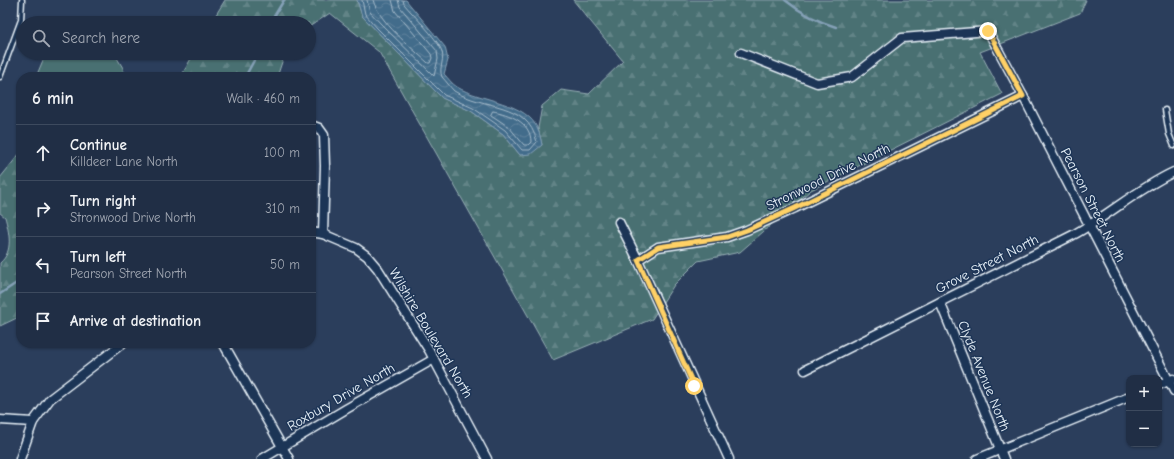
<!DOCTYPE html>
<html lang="en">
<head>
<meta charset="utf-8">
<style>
	:root { --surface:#202e45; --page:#2d3a50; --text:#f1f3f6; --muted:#a2a8b3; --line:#3d4a5e }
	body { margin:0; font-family:"Comic Neue",sans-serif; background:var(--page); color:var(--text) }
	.controls { position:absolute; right:12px; bottom:12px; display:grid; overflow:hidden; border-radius:8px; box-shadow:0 1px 3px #0004 }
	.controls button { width:36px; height:36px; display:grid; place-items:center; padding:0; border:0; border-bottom:1px solid var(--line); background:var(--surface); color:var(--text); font:20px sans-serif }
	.stop { position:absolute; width:12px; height:12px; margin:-9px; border:3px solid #ffd166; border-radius:50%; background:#fff }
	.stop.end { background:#ffd166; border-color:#fff; box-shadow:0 1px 4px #0008 }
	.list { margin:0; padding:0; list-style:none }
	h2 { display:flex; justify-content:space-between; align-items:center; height:52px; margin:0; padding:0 16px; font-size:17px }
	h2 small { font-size:13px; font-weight:400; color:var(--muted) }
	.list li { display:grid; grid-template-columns:26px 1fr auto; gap:12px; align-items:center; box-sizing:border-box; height:56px; padding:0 16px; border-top:1px solid var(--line) }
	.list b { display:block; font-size:15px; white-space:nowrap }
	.list p { margin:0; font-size:13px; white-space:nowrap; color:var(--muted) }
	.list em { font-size:13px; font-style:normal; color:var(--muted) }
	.icon { flex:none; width:22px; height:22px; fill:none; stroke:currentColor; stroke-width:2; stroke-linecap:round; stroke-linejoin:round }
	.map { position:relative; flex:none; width:1174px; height:459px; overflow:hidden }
	.search { position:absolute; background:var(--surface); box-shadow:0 1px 3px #0004; left:16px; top:16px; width:300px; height:44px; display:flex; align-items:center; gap:10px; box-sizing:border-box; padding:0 14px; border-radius:22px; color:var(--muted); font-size:15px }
	.panel { position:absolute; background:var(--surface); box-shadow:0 1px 3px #0004; left:16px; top:72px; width:300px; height:276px; border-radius:16px }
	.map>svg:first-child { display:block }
</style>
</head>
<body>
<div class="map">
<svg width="1174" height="459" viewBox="0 0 1174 459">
	<defs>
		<pattern id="forest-firs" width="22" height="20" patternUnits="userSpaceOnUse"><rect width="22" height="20" fill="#486f72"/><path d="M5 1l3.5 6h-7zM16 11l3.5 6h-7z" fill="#628487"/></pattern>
		<pattern id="water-waves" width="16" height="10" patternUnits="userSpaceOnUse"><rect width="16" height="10" fill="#436c8b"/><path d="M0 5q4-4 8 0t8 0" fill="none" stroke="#5e819c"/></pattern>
	</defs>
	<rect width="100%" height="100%" fill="#2b3e5c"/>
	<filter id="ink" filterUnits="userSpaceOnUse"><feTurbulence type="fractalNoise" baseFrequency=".025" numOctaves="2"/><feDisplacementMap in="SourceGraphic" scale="8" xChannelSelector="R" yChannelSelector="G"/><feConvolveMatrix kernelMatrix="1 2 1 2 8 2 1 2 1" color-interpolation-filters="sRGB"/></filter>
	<g filter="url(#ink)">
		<!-- grass -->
		<polygon fill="#486f72" stroke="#98b0b5" points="46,53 114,53 123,68 124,77 36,77"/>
		<!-- forest -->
		<g fill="url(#forest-firs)" stroke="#98b0b5">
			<polygon points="225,0 357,0 362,16 442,98 471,111 503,134 520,155 542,145 538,128 542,106 561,90 589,94 623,61 573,0 1086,0 1080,13 980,52 1002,94 811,190 740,252 698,261 674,285 652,319 553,360 379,52 330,13 309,27 309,23 211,23"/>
			<polygon points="194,53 285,53 277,77 181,77"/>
			<path d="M 21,152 L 21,316 L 0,326 L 0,263 C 14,251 9,232 5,217 L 0,213 L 0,178 Z"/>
		</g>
		<!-- water -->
		<path fill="url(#water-waves)" stroke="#85a1b7" d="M 357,0 L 406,0 L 445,47 L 448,60 L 444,74 C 448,78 452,84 457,87 C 480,101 528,102 538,130 C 540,134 541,140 542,145 L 531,154 L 520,155 L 503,134 L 471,111 L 442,98 L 362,16 Z"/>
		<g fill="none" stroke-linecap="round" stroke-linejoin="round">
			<!-- shore -->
			<g stroke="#a6bccc" stroke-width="1">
				<path d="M 362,0 L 365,14 L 377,28 L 444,95 L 473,108 L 505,130 L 522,150 L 530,150 L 537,142 C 527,100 484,110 454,91 C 450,87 446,81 442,77 C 438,67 446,59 441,49 C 435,36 414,16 404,4 L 403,0"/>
				<polyline points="367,0 370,12 381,24 434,76 438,59 437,51 400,7 398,0"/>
				<path d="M 373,0 C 379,22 411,47 428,63 L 430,63 L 432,58 L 431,54 L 395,11 L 392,0"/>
				<path d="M 493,111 C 509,114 531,122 531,142 L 528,145 L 524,145 L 509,127 L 491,115 Z"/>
			</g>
			<!-- stream -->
			<g stroke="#85a1b7" stroke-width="2.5">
				<path d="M 785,0 C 801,13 816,21 836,27"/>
				<polyline points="270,23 284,0"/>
				<polyline points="245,77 258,53"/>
				<polyline points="0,294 21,280"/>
			</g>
			<defs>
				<g id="service">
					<polyline points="0,77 21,20 22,0"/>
					<polyline points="1165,110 1169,134 1174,146"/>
				</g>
				<g id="minor">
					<polyline points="741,53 817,83 852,77 902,38 988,31 1023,96 1174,391"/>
					<polyline points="311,125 319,128 324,135 325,166 323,234"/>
					<polyline points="619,222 638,260 729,459"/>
					<polyline points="311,232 323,234 356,248 367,256 378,269 429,350 487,459"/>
					<polyline points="638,260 658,247 727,237 747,230 795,208 1023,96"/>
					<polyline points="940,302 1004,459"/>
					<polyline points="223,343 289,459"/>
					<path d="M 805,370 L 1073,235 C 1108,216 1137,189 1174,172"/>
					<polyline points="1159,385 1173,379"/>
					<polyline points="0,420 33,422"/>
					<polyline points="20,459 33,422 50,399 123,343"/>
					<polyline points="262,459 346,409 434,359"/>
					<polyline points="977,459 1129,397"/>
				</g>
			</defs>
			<!-- service casing -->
			<use href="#service" stroke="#e8f1f8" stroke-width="7"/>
			<!-- minor casing -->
			<use href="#minor" stroke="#e8f1f8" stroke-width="11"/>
			<!-- service -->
			<use href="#service" stroke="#1d3557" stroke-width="4"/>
			<!-- minor -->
			<use href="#minor" stroke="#1d3557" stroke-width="8"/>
		</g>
	</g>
	<g fill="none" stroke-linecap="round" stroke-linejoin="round" filter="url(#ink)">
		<!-- route -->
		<polyline stroke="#ffd166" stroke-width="5" points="694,386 638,260 658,247 727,237 747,230 795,208 1023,96 988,31"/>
	</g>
	<g text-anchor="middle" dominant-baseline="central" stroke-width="3" stroke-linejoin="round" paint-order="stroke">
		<!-- street labels -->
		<g font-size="14" fill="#e8f1f8" stroke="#1d3557">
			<text transform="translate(828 177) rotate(-26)">Stronwood Drive North</text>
			<text transform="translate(1093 205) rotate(63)">Pearson Street North</text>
			<text transform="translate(987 264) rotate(-27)">Grove Street North</text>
			<text transform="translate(431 333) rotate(59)">Wilshire Boulevard North</text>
			<text transform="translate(984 376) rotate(68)">Clyde Avenue North</text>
			<text transform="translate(341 397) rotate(-30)">Roxbury Drive North</text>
		</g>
	</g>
</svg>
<div class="controls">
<button>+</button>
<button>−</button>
</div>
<div class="stop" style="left:694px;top:386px"></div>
<div class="stop end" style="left:988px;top:31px"></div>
<div class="search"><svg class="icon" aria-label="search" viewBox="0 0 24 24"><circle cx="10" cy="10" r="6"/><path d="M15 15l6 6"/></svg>Search here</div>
<section class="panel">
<h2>6 min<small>Walk · 460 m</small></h2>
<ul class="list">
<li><svg class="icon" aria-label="ahead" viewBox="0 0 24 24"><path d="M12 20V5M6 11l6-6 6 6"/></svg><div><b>Continue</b><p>Killdeer Lane North</p></div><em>100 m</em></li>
<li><svg class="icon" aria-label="right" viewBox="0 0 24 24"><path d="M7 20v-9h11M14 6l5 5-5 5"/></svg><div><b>Turn right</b><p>Stronwood Drive North</p></div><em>310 m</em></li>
<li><svg class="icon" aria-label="left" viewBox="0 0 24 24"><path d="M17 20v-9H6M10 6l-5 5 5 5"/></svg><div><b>Turn left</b><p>Pearson Street North</p></div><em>50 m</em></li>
<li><svg class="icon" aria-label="arrive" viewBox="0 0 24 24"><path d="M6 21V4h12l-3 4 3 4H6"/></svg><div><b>Arrive at destination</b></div></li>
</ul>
</section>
</div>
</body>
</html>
